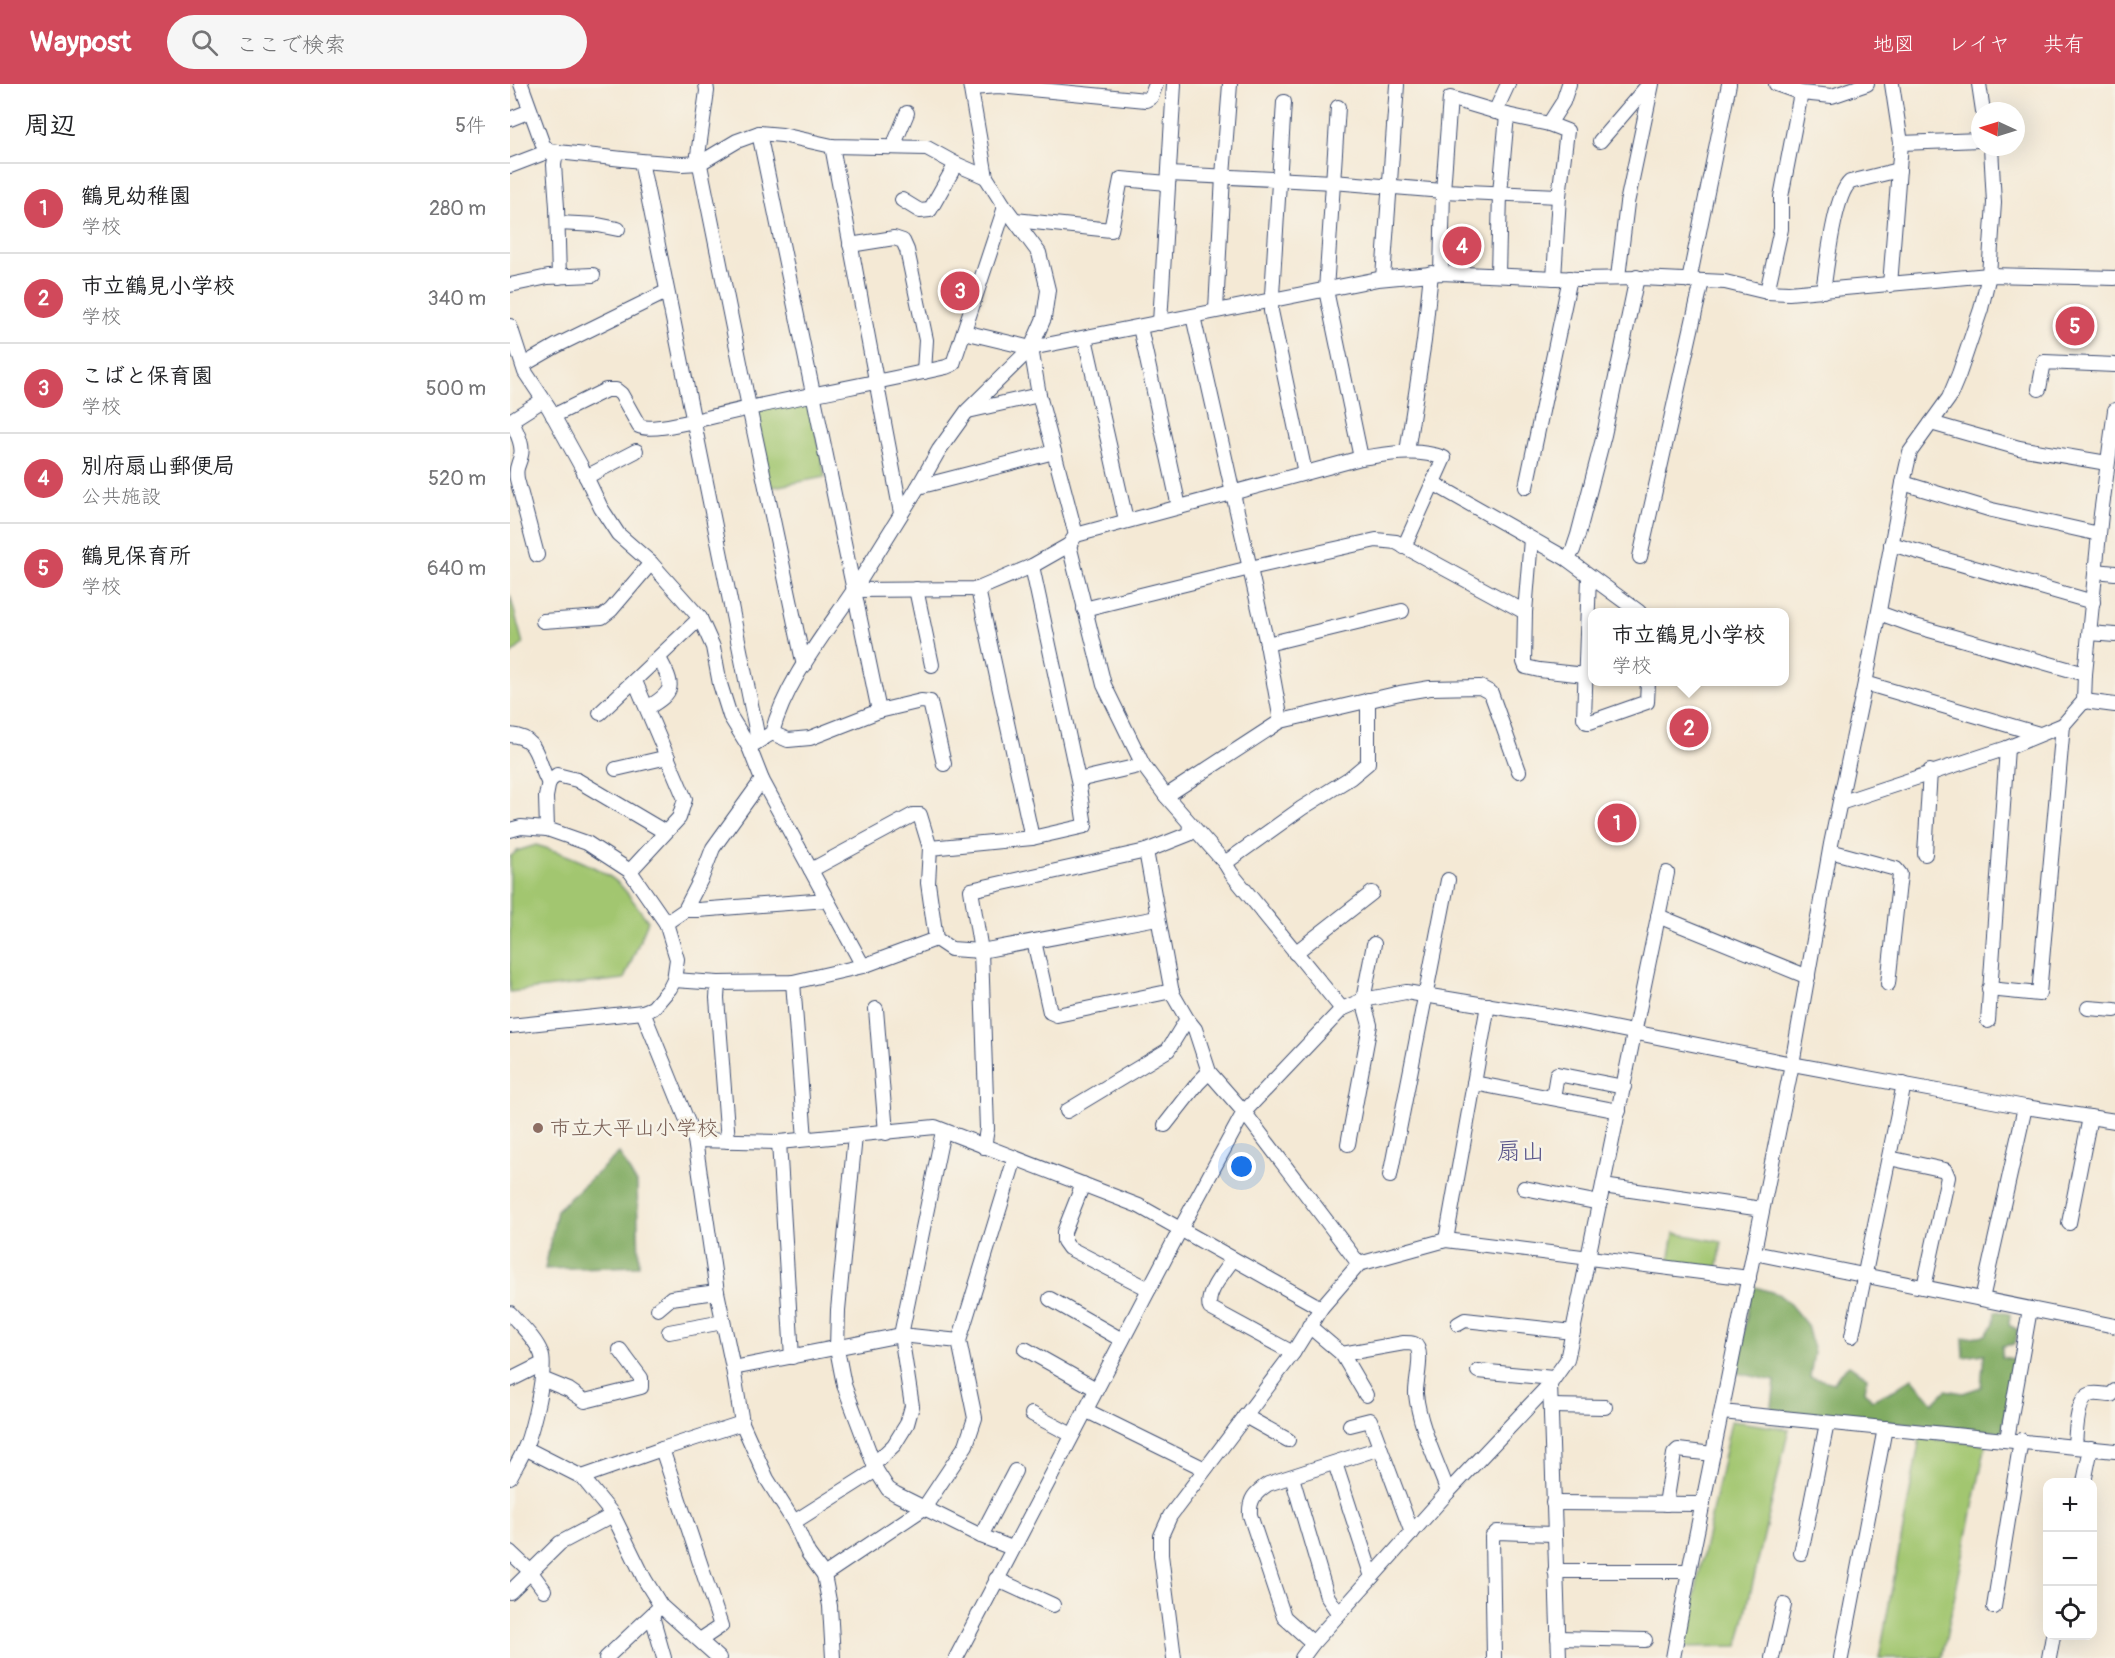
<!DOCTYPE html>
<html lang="ja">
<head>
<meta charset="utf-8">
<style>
	:root { --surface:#fff; --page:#f6f6f6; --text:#202124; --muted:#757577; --line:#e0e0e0; --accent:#d1495b }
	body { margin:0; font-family:Pangolin,"Klee One",sans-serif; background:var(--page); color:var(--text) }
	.controls { position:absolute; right:18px; bottom:18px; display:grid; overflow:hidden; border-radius:12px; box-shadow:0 6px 24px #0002 }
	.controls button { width:54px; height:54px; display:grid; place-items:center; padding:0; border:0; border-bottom:2px solid var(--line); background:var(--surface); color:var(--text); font:30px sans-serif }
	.compass { position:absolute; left:1461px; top:18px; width:54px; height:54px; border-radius:50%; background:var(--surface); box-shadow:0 6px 24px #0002; rotate:274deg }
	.you { position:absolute; left:732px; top:1083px; width:21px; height:21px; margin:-15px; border:4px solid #fff; border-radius:50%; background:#1a73e8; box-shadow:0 0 0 9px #1a73e833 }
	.badge { display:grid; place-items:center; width:39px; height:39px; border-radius:50%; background:var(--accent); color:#fff; font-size:20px; font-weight:700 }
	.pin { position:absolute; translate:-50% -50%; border:3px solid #fff; box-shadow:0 2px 6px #0006 }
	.popup { position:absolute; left:1078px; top:524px; width:201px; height:78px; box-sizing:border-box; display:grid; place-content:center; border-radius:12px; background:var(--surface); filter:drop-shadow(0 2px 4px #0005); font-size:20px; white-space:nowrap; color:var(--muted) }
	.popup b { font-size:22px; color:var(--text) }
	.popup::after { content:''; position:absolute; left:50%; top:100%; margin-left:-12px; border:12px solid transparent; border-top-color:var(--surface) }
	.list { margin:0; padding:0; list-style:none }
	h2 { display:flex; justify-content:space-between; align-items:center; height:78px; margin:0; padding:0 24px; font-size:26px }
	h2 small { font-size:20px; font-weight:400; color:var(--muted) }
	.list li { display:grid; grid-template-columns:39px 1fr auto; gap:18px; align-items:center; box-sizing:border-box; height:90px; padding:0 24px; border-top:2px solid var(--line) }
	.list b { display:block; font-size:22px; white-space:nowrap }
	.list p { margin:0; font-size:20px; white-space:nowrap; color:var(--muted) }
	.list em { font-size:20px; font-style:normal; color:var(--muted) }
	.icon { flex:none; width:33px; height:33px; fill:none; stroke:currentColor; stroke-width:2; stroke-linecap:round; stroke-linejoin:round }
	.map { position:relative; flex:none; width:1605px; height:1574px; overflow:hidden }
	header { display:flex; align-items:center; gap:36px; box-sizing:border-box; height:84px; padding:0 30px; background:var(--accent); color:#fff }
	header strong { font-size:28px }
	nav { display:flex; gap:33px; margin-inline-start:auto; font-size:21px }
	.search { width:420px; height:54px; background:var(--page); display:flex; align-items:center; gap:15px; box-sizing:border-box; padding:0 21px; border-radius:33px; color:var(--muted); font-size:22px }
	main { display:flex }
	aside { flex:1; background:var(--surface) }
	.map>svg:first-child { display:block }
</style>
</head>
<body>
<header>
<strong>Waypost</strong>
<div class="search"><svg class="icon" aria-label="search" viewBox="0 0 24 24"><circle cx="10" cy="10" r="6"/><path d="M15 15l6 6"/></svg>ここで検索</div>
<nav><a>地図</a><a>レイヤ</a><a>共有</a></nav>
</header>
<main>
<aside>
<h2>周辺<small>5件</small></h2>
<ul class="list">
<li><span class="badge">1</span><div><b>鶴見幼稚園</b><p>学校</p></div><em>280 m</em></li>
<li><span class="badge">2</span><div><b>市立鶴見小学校</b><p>学校</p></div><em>340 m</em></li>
<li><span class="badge">3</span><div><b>こばと保育園</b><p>学校</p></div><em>500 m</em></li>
<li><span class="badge">4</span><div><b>別府扇山郵便局</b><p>公共施設</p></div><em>520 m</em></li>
<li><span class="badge">5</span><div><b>鶴見保育所</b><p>学校</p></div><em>640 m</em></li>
</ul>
</aside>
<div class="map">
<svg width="1605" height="1574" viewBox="0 0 1605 1574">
	<rect width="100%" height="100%" fill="#f7f3e8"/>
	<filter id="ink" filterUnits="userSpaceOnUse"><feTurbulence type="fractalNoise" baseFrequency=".0167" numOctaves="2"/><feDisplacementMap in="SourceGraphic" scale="12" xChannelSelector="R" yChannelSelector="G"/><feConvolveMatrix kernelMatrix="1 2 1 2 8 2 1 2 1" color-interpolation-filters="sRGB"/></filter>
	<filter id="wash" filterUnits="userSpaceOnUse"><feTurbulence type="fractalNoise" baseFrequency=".008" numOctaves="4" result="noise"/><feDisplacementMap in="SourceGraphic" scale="24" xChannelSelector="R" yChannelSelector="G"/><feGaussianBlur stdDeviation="1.35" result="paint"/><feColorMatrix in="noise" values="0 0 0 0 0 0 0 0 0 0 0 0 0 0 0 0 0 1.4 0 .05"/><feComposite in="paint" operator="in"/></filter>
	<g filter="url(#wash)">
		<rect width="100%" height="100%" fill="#f4e9d5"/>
		<!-- green -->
		<g fill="#a2c670" stroke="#5e7a67" stroke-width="1.5">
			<polygon points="300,314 315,393 258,404 242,325"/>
			<polygon points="0,511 13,560 0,571"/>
			<path d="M 26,761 C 50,768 95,784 112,803 C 121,813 129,825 138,837 L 114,895 L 0,908 L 0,773 L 7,767 Z"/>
			<polygon points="1164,1149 1212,1158 1207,1187 1159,1179"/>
			<polygon points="1221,1337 1279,1345 1228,1562 1174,1563"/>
			<polygon points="1410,1354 1476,1360 1432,1574 1369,1574"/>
		</g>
		<!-- forest -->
		<g fill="#81ab62" stroke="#4e6d60" stroke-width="1.5">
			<polygon points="109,1069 127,1100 129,1182 35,1185 47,1126"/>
			<polygon points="1242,1202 1268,1210 1278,1218 1297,1241 1304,1268 1300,1293 1324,1299 1331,1288 1339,1281 1357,1293 1355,1307 1362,1316 1384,1306 1402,1294 1423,1319 1436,1306 1453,1309 1471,1303 1474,1270 1454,1273 1453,1254 1476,1251 1484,1239 1485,1227 1500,1230 1499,1241 1508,1246 1505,1260 1492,1262 1492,1273 1503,1275 1503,1284 1492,1348 1265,1327 1262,1322 1265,1297 1227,1289"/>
		</g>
	</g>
	<g filter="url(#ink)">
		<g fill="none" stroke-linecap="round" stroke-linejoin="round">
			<defs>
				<g id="minor">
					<polyline points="11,0 33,61 39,67 131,77 172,80 190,79 227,57 249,49 272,51 322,62 417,64 446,80 476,93"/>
					<polyline points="196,0 197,7 188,71 239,323 294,582"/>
					<polyline points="1266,0 1291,9 1322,12 1357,0"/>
					<polyline points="1469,0 1473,27"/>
					<polyline points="461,4 489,2 636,16 641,13 646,0"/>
					<polyline points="774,18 761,227 795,389"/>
					<polyline points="828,23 816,206 851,374"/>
					<polyline points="985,28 998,0"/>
					<polyline points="0,35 20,27"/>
					<polyline points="1039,40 1053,18 1059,0"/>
					<polyline points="249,49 369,627"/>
					<polyline points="1090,57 1139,0"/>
					<polyline points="1391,59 1470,56"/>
					<polyline points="322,62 391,429"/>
					<polyline points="383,63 397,29"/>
					<polyline points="46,68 44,81 47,123 49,193"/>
					<polyline points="131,77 246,645 247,658"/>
					<polyline points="0,82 39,67"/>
					<polyline points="659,90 823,98 933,107 1049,112"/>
					<polyline points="392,116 410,127 420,126 446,80"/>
					<polyline points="505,136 601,146 611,95 658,99"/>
					<polyline points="48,139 88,141 108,145"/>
					<polyline points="340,161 384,154 393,157 397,166 416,256 414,288"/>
					<polyline points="931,189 933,107 940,14 997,31 1039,40 1057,47 1049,112 1044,194"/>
					<polyline points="988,190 990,109 997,31"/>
					<polyline points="1108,193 1117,119 1142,0"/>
					<polyline points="873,194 887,1"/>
					<polyline points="1179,197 1219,0"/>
					<polyline points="0,201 38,193 83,191"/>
					<polyline points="1380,201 1391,59 1382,0"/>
					<path d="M 1313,207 C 1317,183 1324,112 1340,98 L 1389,86"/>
					<polyline points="1257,208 1271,145 1271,113 1291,9"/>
					<polyline points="706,226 713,92 720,0"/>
					<polyline points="683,232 757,560 771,637"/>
					<polyline points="650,239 664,0"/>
					<polyline points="0,242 15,288 39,324 71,382 91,424 108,450 141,479 190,534 203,563 210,600 220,632 239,663 252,696 353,882"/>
					<polyline points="630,243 669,423"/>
					<polyline points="454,248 521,264 868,195 931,189 1069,195 1131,194 1215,198 1257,208 1279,209 1479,191 1605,194"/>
					<polyline points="575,254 616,436"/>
					<polyline points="521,264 529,311 566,451"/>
					<polyline points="13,281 46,262 156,208"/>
					<polyline points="1529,305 1534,278 1605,281"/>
					<polyline points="458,327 529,311"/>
					<path d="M 43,332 L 96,306 L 106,306 L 111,310 L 129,342 C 141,348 182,337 197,334 C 276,314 357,301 436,283 L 443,280 L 495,123"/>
					<polyline points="0,337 33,316"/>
					<path d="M 2,337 C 5,346 14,360 11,371 C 9,382 5,382 7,395 L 27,471"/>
					<polyline points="1421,339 1509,364 1597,379"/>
					<polyline points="897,368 914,257 921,189"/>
					<polyline points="76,393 126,367"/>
					<polyline points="923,399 1057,475 1129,528"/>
					<polyline points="1393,399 1482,426 1589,450"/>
					<polyline points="408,403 544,368"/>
					<polyline points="1016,403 1060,194"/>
					<polyline points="1021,455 1015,528 1014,578 1016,583 1029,586 1075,591"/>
					<polyline points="1381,460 1583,518"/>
					<polyline points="559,461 594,601 633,681 656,712 715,779 721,789 832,925"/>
					<polyline points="1130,473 1192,197"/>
					<polyline points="1057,475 1063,466 1068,451 1094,351 1127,193"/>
					<polyline points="1586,487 1605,489"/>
					<polyline points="1079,492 1074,634 1077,638 1080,638 1137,618 1138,598"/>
					<polyline points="406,505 422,581"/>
					<polyline points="468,505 522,754"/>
					<polyline points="344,506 408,403 429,366 457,327 521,264 534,234 538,206 529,169 495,123 476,93 460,0"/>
					<polyline points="574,525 740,484 866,456 886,458 1015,528"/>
					<polyline points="1369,529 1405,542 1575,590"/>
					<polyline points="33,537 92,533 101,526 141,479"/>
					<polyline points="1580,549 1605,551"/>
					<polyline points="757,560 892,527"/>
					<polyline points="1355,599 1529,650"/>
					<polyline points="1574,617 1605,621"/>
					<path d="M 137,624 C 166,607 164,602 149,574"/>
					<polyline points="90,629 190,534"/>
					<polyline points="262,649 278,656 300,654 369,627 411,617 420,618 434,680"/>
					<path d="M 0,651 C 30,653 26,678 39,699"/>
					<path d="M 239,663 L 262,649 C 276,597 314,551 344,506 L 468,505 L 522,482 L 559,461 L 566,451 L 851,374 C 879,370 906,364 934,374 L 894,463"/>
					<polyline points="106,685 158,673"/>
					<polyline points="568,696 633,681"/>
					<polyline points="656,712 771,637 890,609 920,604 970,603 981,609 1009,687"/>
					<polyline points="1330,719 1497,664 1553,641 1574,617 1575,590 1591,430 1605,326"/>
					<polyline points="37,745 36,713 39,697 47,691 67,696 155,748"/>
					<polyline points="0,746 11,743 37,745 77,759 120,787 156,839 167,875 164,896 160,904 143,924 133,928 0,942"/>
					<polyline points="420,764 522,754 575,742 568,696 522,482"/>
					<polyline points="636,767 662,909 677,935 685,945 699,988 734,1028 849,1180"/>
					<polyline points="1320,767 1386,785 1390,790 1378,900"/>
					<polyline points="1415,770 1420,687"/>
					<polyline points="715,779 792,724 840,694 858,679 858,616"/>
					<polyline points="301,786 403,731 410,731 420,764 418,799 426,855 441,865 471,867 647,834"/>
					<polyline points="120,787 169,734 175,715 125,597"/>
					<polyline points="175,826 188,826 317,816"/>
					<polyline points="1148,832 1298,893"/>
					<polyline points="156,839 175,826 192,793 203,764 252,696"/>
					<polyline points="524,857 540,928 547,931 662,907"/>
					<polyline points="785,869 862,809"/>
					<polyline points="164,896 208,899 283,898 353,882 426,855"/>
					<polyline points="283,898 295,1055"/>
					<polyline points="208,899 207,914 218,1057"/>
					<polyline points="1479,905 1529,910 1553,641"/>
					<polyline points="1578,924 1605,926"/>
					<polyline points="366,925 376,1049"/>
					<polyline points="133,928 185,1056 207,1208 223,1284 232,1339 257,1395 284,1438 298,1469 314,1491 320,1522 323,1574"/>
					<polyline points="1478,937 1497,664"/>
					<polyline points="964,999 1109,1027"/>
					<polyline points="1043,1014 1047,990 1114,1003"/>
					<polyline points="557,1027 658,966 677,935"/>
					<polyline points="655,1041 688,999 699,988"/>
					<polyline points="345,1052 328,1226 327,1265 334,1301 366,1386 378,1405 386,1410 471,1452 502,1464"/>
					<polyline points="185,1056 269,1058 425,1043 629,1122 811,1224"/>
					<polyline points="269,1058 282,1273"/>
					<polyline points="838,1060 860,941 853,916 864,860"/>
					<polyline points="474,1063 477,1045 471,867 461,806 636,767 679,750 680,740"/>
					<polyline points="1379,1074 1435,1086 1438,1093 1414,1203"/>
					<polyline points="880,1092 938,796"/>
					<polyline points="573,1100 554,1148 554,1157 559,1164 639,1205"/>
					<polyline points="1093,1102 1252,1125"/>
					<polyline points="1014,1104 1090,1119"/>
					<polyline points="1559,1139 1580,1033"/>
					<polyline points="936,1156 978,921"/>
					<polyline points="1244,1169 1605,1242"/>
					<path d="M 723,1175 C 715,1187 695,1209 700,1224 L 783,1269"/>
					<polyline points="540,1215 612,1256"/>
					<polyline points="1472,1215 1515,1023"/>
					<polyline points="148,1225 161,1214 207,1208"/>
					<path d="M 0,1229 C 10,1241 25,1254 31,1269 C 38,1285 22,1346 15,1364 C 11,1374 5,1383 0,1393"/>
					<polyline points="948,1240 955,1236 1063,1248"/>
					<polyline points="799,1242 832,1270 856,1311"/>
					<polyline points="159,1248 213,1238"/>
					<polyline points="1342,1252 1394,1000"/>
					<polyline points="515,1265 586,1305"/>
					<path d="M 832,1270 L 894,1259 C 897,1259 901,1259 904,1260 C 915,1266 905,1299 906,1310 C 909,1341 927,1378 938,1408"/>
					<polyline points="223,1284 391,1251 449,1257"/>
					<polyline points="968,1287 1043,1294"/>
					<polyline points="32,1295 59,1306 75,1317 131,1303 131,1294 110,1266"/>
					<polyline points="0,1296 32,1280"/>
					<polyline points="1040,1300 1049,1574"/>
					<polyline points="1041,1322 1095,1323"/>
					<polyline points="575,1326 695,1385"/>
					<polyline points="1212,1328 1605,1367"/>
					<polyline points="522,1330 562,1351"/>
					<polyline points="735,1332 778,1356"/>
					<polyline points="840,1341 860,1336 902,1449"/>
					<polyline points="1497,1355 1520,1225"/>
					<path d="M 1565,1362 C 1566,1349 1566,1313 1582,1310 C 1588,1309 1596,1311 1601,1311 L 1605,1307"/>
					<polyline points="15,1364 72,1393 103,1431 135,1496 151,1522 209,1574"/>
					<polyline points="152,1365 211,1542 190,1556"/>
					<polyline points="825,1379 862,1493"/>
					<polyline points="364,1380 384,1361 397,1340 402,1322 391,1251 433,1047"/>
					<polyline points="72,1393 152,1365 232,1339"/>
					<polyline points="782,1393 817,1512 829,1530"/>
					<polyline points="1574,1398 1581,1364"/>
					<polyline points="1043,1419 1193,1420"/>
					<polyline points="1156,1420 1164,1370 1168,1366 1203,1370"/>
					<polyline points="284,1438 366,1386"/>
					<polyline points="471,1452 505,1387"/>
					<polyline points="0,1468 20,1487 34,1506"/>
					<polyline points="1291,1469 1317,1339"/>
					<polyline points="1045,1487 1179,1487"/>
					<polyline points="314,1491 414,1424 456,1361 465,1334 449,1257 505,1074"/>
					<polyline points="486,1495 543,1521"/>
					<polyline points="0,1508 50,1459 103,1431"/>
					<polyline points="1484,1523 1511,1356"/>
					<polyline points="142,1532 154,1574"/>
					<polyline points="1048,1554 1135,1556"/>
					<path d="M 803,1559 L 774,1533 L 740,1431 C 739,1415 745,1409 758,1400 L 870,1364"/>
					<polyline points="96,1574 151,1522"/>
					<polyline points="446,1574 671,1144 734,1028 832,925 853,916 896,908 1048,933 1282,980 1515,1023 1605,1037"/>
					<polyline points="664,1574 651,1471 651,1452 660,1432 783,1269 811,1224 849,1180 936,1156 1239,1194"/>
					<polyline points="792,1574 803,1559 938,1408 1040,1300 1057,1276 1157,789"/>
					<polyline points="984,1574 982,1453 987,1448 1043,1450"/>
					<polyline points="1163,1574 1179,1487 1282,980 1321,760 1359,580 1393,399 1400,368 1439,314 1449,290 1471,225 1479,191 1484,119 1481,63"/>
					<polyline points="1262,1574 1274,1521"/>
					<polyline points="1331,1574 1375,1344"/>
					<polyline points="1539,1574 1543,1552"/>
				</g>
			</defs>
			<!-- minor casing -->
			<use href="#minor" stroke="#3c4b70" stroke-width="16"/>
			<!-- minor -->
			<use href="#minor" stroke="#fff" stroke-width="14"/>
		</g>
	</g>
	<!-- markers -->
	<circle fill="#8d6e63" stroke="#f7f3e8" stroke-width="2" cx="28" cy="1044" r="6"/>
	<g text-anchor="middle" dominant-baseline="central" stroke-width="5" stroke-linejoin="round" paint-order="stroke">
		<!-- education labels -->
		<g font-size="21" fill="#785e54" stroke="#f7f3e8" text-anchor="start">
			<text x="40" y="1044">市立大平山小学校</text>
		</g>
		<!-- quarter labels -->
		<g font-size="24" fill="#565288" stroke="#f7f3e8">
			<text x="1011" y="1067">扇山</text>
		</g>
	</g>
</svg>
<div class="controls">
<button>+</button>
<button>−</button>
<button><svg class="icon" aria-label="locate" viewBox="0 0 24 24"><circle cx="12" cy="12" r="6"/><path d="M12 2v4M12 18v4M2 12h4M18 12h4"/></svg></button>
</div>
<svg class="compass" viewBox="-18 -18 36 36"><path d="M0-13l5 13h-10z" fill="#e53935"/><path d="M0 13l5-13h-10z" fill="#757577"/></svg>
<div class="you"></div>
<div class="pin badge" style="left:1107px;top:739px">1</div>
<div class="pin badge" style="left:1179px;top:644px">2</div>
<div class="popup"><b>市立鶴見小学校</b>学校</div>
<div class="pin badge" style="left:450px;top:207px">3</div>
<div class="pin badge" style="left:952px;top:162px">4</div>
<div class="pin badge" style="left:1565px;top:242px">5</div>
</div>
</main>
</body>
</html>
